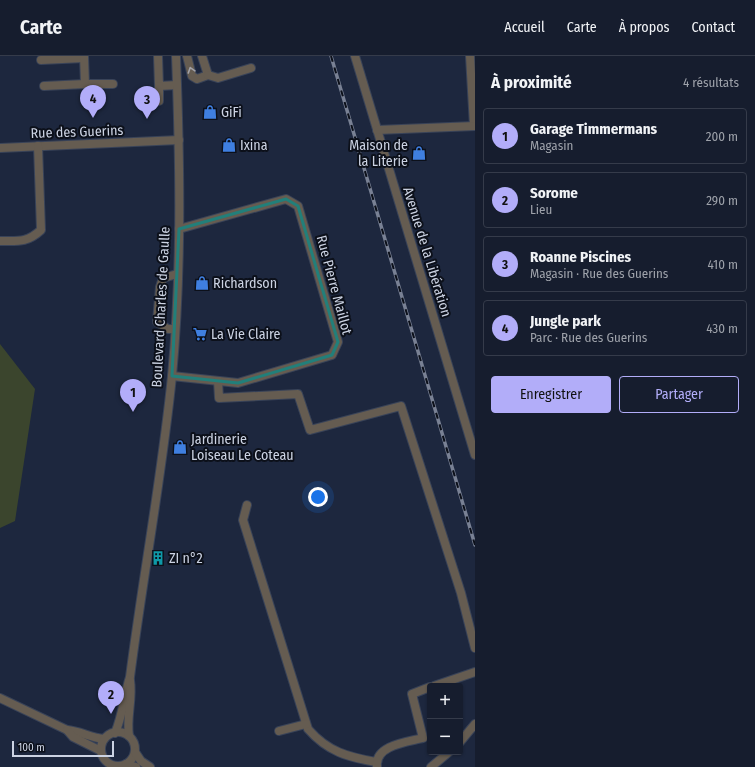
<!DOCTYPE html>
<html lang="fr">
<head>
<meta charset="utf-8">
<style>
	:root { --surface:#161d2e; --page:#232a3a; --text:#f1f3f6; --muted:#9ea2aa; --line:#353b4a; --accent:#b2adf9 }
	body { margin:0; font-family:"Fira Sans Condensed",sans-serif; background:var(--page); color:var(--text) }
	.controls { position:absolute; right:12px; bottom:12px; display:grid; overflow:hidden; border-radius:4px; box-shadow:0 1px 3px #0004 }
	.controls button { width:36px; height:36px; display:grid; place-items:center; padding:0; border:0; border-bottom:1px solid var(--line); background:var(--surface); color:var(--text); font:20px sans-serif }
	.scale { position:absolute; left:12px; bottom:10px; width:102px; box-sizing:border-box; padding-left:4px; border:2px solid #ccd3e3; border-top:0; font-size:11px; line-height:14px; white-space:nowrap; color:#ccd3e3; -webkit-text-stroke:3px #0c101a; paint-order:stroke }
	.you { position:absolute; left:318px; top:441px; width:14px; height:14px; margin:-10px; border:3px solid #fff; border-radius:50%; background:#1a73e8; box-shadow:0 0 0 6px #1a73e833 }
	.badge { display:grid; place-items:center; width:26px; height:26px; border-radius:50%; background:var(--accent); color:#111; font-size:13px; font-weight:700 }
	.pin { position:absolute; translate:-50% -33px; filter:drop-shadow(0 1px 2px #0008) }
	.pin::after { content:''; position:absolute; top:21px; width:14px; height:12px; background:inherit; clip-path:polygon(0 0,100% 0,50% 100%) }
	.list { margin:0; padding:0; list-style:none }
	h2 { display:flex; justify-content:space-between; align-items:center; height:52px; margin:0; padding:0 16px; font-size:17px }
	h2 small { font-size:13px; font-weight:400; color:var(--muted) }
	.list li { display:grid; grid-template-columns:26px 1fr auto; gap:12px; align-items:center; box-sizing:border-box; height:56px; margin:0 8px 8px; padding:0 8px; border:1px solid var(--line); border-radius:4px }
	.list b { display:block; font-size:15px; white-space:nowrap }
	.list p { margin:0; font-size:13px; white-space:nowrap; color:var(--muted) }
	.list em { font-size:13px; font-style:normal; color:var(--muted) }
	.actions { display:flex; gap:8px; padding:12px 16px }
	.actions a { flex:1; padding:9px 0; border:1px solid var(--accent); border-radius:4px; text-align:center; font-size:14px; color:var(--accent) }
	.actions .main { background:var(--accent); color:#111 }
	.map { position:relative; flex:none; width:475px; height:711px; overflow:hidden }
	header { display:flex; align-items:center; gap:24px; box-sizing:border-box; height:56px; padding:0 20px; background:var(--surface); border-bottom:1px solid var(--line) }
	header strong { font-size:19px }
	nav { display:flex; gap:22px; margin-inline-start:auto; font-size:14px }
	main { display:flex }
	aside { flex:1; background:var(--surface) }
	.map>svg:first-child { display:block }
</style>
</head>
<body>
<header>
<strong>Carte</strong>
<nav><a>Accueil</a><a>Carte</a><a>À propos</a><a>Contact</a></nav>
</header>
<main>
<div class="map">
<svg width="475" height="711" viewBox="0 0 475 711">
	<rect width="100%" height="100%" fill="#1d273e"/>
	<!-- green -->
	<polygon fill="#3b452d" points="0,288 35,333 15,465 0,472"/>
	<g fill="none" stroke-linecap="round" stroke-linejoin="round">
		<defs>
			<g id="minor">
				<polyline points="158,0 159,30 177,29"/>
				<polyline points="187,0 192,20 197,23 208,19 202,0"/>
				<polyline points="355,0 475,399"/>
				<polyline points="470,0 474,70"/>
				<polyline points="41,4 84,2"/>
				<polyline points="208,19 218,22 251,12"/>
				<polyline points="85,28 113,28"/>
				<polyline points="44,30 85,28 84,0"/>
				<polyline points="159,30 159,45"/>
				<polyline points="377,74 475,70"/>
				<polyline points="0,92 179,84"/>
				<path d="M 0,185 C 18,185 27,187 41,174 L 38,90"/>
				<polyline points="175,273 168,273 157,266 160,231 163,222 177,218"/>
				<polyline points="172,320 238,327 332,299 338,286 298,150 286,143 179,173"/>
				<polyline points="218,325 219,342 298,338 310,374 401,350 461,537 475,592"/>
				<path d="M 247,449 L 243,464 L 308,673 C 328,696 348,701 376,706"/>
				<polyline points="434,630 475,616"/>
				<path d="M 0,642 L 67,674 C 80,675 91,682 104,683"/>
				<polyline points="67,674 73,681 101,695"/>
				<polyline points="279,675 306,668"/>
				<circle cx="118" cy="693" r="17"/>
				<path d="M 115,677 C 123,659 124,639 130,621 C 143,520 162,420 172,320 C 182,214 180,106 176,0"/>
				<path d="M 129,680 C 126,661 133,643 130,624"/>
				<polyline points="460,686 475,668"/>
				<polyline points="135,696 141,705 150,711"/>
				<polyline points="126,708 136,711"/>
				<path d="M 377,710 C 375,689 408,686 423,682 L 412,638 L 430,631"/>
				<polyline points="431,711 449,696"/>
			</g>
		</defs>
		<!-- minor casing -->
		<use href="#minor" stroke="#394358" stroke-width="10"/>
		<!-- minor -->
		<use href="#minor" stroke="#655c51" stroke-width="8"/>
		<defs>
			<polyline id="rail" points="331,0 475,489"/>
		</defs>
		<!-- rail casing -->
		<use href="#rail" stroke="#798194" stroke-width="3.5"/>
		<!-- rail -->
		<use href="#rail" stroke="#0c101a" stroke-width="2" stroke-dasharray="6" stroke-linecap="butt"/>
	</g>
	<!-- one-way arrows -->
	<defs><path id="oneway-chevron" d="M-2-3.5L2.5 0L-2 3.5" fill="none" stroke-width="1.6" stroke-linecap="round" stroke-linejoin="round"/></defs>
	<use stroke="#a3a3a9" href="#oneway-chevron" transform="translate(191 14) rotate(-108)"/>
	<!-- marked area -->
	<path fill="none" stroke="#227f7a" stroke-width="3" stroke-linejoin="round" d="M 286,143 L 298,150 L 338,286 L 332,299 L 238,327 L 172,320 L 179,173 Z"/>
	<!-- icons -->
	<defs>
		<symbol id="shop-bare" viewBox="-9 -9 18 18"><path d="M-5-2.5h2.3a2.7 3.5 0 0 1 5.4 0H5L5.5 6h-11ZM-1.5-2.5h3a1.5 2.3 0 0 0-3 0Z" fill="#3f7fe0" stroke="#0c101a" stroke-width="2.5" paint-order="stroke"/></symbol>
		<symbol id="supermarket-bare" viewBox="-9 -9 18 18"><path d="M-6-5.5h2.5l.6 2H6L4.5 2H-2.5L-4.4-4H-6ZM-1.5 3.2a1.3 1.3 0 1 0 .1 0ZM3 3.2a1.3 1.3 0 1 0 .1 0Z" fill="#3f7fe0" stroke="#0c101a" stroke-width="2.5" paint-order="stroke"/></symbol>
		<symbol id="building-bare" viewBox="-9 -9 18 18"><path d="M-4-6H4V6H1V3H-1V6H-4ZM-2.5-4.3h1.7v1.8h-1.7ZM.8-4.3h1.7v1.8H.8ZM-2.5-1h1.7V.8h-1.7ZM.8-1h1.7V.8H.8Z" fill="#0f9aa8" stroke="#0c101a" stroke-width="2.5" paint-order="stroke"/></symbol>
	</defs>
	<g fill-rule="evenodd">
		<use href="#shop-bare" x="200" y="46" width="20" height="20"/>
		<use href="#shop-bare" x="219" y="79" width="20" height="20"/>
		<use href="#shop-bare" x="409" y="87" width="20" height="20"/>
		<use href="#shop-bare" x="192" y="217" width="20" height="20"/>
		<use href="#supermarket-bare" x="190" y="268" width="20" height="20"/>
		<use href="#shop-bare" x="170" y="381" width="20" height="20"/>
		<use href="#building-bare" x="148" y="492" width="20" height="20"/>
	</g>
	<g text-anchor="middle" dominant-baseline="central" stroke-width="4" stroke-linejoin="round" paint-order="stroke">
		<!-- poi labels -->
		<g font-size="14" fill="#ccd3e3" stroke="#0c101a" text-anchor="start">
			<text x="221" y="56">GiFi</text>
			<text x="240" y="89">Ixina</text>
			<text x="408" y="89" text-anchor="end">Maison de<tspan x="408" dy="16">la Literie</tspan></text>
			<text x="213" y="227">Richardson</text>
			<text x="211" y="278">La Vie Claire</text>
			<text x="191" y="383">Jardinerie<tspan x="191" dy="16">Loiseau Le Coteau</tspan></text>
			<text x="169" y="502">ZI n°2</text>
		</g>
		<!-- street labels -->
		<g font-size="14" fill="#ccd3e3" stroke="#0c101a">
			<text transform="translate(77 76) rotate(-2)">Rue des Guerins</text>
			<text transform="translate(427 196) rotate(73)">Avenue de la Libération</text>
			<text transform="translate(334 229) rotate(75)">Rue Pierre Maillot</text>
			<text transform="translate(161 251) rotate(-87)">Boulevard Charles de Gaulle</text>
		</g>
	</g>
</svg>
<div class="controls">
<button>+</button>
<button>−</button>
</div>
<div class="scale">100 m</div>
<div class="you"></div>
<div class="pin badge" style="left:133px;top:356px">1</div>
<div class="pin badge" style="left:111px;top:658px">2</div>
<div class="pin badge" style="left:147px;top:63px">3</div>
<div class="pin badge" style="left:93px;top:62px">4</div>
</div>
<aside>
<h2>À proximité<small>4 résultats</small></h2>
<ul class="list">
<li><span class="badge">1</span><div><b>Garage Timmermans</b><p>Magasin</p></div><em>200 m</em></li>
<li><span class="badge">2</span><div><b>Sorome</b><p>Lieu</p></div><em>290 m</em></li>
<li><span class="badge">3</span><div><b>Roanne Piscines</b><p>Magasin · Rue des Guerins</p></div><em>410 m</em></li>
<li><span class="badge">4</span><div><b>Jungle park</b><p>Parc · Rue des Guerins</p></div><em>430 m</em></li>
</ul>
<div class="actions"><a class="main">Enregistrer</a><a>Partager</a></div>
</aside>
</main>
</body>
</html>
